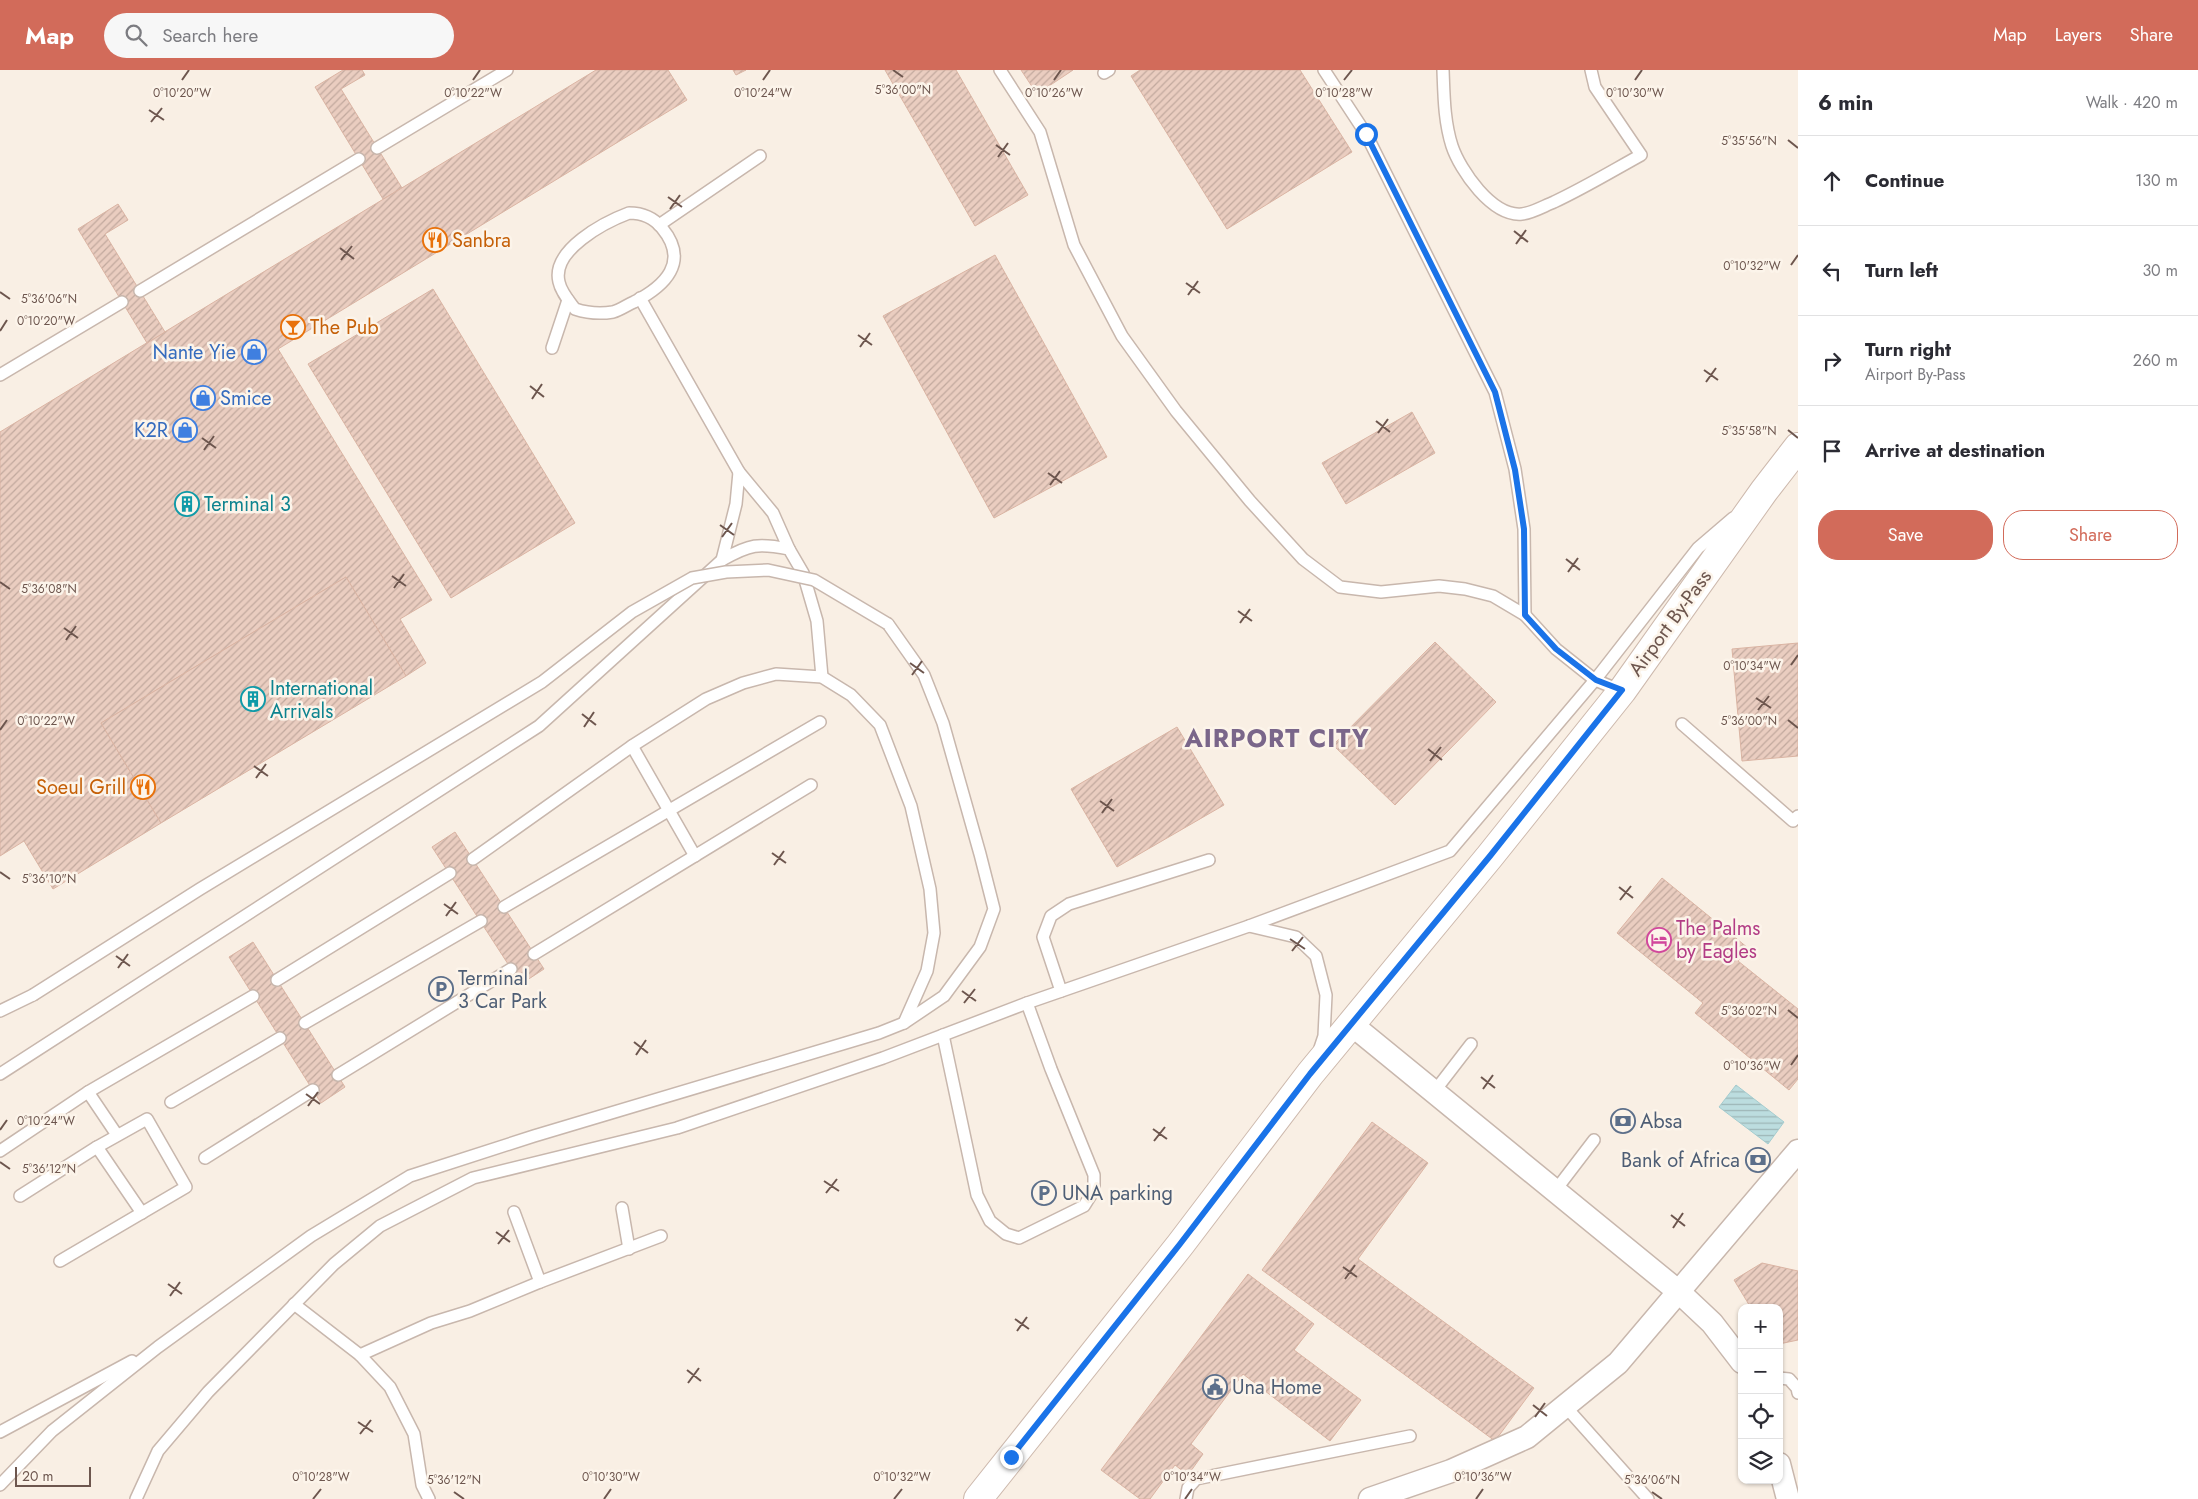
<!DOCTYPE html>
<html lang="en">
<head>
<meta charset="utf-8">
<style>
	:root { --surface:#fff; --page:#f7f7f7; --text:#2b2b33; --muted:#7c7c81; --line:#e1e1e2; --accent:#d26b5a }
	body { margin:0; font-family:Jost,sans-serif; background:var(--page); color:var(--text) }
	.controls { position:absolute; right:15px; bottom:15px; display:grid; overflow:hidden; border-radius:10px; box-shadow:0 1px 4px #0004 }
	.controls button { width:45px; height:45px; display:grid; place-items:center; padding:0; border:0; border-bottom:1px solid var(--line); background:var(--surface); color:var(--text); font:25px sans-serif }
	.scale { position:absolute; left:15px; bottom:12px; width:76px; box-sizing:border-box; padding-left:5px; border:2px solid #6d564e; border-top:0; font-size:14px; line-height:18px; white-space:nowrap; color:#6d564e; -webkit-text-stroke:4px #fcf4ea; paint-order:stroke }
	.stop { position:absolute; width:15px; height:15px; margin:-11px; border:4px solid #1a73e8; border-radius:50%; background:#fff }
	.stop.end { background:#1a73e8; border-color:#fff; box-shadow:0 1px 5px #0008 }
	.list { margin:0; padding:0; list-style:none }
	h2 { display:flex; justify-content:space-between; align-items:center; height:65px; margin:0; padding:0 20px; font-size:21px }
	h2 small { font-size:16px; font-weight:400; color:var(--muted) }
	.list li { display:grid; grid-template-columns:32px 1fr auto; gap:15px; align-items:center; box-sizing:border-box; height:90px; padding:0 20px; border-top:1px solid var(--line) }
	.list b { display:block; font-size:19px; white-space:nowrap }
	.list p { margin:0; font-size:16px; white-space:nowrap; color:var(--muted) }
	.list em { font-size:16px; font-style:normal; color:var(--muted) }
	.actions { display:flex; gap:10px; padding:15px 20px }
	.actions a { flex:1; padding:11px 0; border:1px solid var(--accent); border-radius:20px; text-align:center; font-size:18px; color:var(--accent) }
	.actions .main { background:var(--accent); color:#fff }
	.icon { flex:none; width:28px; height:28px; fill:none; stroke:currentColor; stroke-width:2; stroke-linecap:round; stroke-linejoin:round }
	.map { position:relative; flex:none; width:1798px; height:1429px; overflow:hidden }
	header { display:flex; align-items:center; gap:30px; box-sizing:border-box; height:70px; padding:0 25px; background:var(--accent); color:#fff }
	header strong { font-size:24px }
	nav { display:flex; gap:28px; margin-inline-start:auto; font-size:18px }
	.search { width:350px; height:45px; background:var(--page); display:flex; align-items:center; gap:12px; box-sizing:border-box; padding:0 18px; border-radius:28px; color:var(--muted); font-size:19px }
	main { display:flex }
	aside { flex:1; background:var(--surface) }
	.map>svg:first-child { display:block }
</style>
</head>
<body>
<header>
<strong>Map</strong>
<div class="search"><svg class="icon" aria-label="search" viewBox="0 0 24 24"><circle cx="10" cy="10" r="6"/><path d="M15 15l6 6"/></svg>Search here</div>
<nav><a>Map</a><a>Layers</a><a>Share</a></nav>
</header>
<main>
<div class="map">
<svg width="1798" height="1429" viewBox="0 0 1798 1429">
	<defs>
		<pattern id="water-rules" width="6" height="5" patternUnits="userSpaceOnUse" patternTransform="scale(1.25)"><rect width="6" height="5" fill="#bcdddf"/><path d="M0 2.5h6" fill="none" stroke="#9db6b7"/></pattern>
		<pattern id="building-hatch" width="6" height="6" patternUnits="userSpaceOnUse" patternTransform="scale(1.25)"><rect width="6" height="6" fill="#eacdc0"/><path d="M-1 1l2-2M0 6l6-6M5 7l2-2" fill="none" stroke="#c2a99e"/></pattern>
	</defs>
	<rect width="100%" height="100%" fill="#f9efe4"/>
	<!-- water -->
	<polygon fill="url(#water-rules)" stroke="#a4cccf" points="1736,1015 1784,1052 1768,1074 1719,1037"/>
	<!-- building -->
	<g fill="url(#building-hatch)" stroke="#dab4a3">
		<polygon points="343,0 362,0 365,5 341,19 402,118 383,129 315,17"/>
		<polygon points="596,0 668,0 687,30 278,279 432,530 400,549 426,593 406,606 346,507 101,653 161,753 53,819 24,771 0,786 0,362"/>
		<polygon points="733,0 746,0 736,5"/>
		<polygon points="885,0 956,0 1028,125 975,156"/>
		<polygon points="1021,0 1073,0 1037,24"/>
		<polygon points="1140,0 1300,0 1352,82 1227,159 1131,6"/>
		<polygon points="118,134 128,150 105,164 165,262 147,273 78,159"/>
		<polygon points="995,185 1107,387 994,448 883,246"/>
		<polygon points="433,219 575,453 451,528 308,294"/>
		<polygon points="1412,342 1435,383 1346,434 1322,393"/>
		<polygon points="346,507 406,606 161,753 101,653"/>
		<polygon points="1435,572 1496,632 1395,735 1333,675"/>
		<polygon points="1798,573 1798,686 1742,691 1732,579"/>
		<polygon points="1177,657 1224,735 1117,797 1071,719"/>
		<polygon points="455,762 544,899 521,914 432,777"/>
		<polygon points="1662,808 1748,878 1738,891 1798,939 1798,1009 1789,1020 1695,943 1703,933 1617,863"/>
		<polygon points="253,872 345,1017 321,1033 229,887"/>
		<polygon points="1372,1052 1428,1093 1358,1189 1534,1318 1495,1371 1262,1200"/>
		<polygon points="1762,1193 1798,1201 1798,1270 1779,1274 1779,1238 1751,1238 1734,1210"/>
		<polygon points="1248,1204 1314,1254 1294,1280 1361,1330 1330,1371 1243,1304 1191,1374 1203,1384 1188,1405 1175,1395 1150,1429 1140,1429 1101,1400"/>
	</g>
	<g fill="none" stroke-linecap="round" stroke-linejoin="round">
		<defs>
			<g id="lane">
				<polyline points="1000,0 1040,62 1074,175 1122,266 1176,341 1250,431 1303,489 1340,517 1381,522 1439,516 1465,519 1493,526 1525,545 1556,579 1595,610 1622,621"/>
				<polyline points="1324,0 1366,64 1495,322 1515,399 1524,459 1525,545"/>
				<path d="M 1443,0 C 1444,25 1444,51 1452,76 C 1460,100 1492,147 1522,144 C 1532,143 1544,136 1554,132 C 1584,118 1612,101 1641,85 L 1595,17 L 1591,0"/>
				<polyline points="1104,3 1109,0"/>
				<polyline points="377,78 507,0"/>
				<path d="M 629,143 C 642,143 653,147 662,158 C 690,192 665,216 634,232 C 627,235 620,240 613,242 C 601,244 587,243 575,239 C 569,231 561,222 559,212 C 551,180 605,152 629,143 Z"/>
				<polyline points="659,155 760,86"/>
				<polyline points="140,221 359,89"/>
				<polyline points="640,228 739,402 773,443 789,479"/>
				<polyline points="552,278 568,230"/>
				<polyline points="0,305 122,232"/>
				<polyline points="722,490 736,434 739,402"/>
				<polyline points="1682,654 1793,751 1798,746"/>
				<polyline points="632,676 695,786"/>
				<polyline points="473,789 632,676 706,629 743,613 776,604 822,607 851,625 880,655 911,736 930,819 934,863 927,901 904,953"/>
				<polyline points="504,837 820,652"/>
				<polyline points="1249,856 1296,867 1316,886 1326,925 1324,966 1320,978"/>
				<polyline points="534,884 811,715"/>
				<polyline points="277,910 450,803"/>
				<polyline points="1061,921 1043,867 1051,846 1069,834 1209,790"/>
				<polyline points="0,941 33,925"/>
				<polyline points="305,953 481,851"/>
				<polyline points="943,965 977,1125 990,1151 1006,1164 1019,1168 1084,1136 1094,1120 1094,1105 1051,999 1027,933"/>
				<path d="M 0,1004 L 539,656 L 722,490 C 750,474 758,473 789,479 L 803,503 L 817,551 L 822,607"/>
				<polyline points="338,1005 511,899"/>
				<polyline points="88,1022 117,1065"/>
				<polyline points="1434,1022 1471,974"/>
				<polyline points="171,1032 280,968"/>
				<polyline points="97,1077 142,1143"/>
				<polyline points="0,1081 88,1022 253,926"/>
				<polyline points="205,1088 313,1020"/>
				<polyline points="1555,1121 1594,1070"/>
				<polyline points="20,1126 97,1077 147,1049 186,1117 60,1191"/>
				<polyline points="622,1138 629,1179"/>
				<polyline points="514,1142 540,1212"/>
				<polyline points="294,1234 360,1285 390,1317 414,1364 422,1415 429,1429"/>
				<polyline points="360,1285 431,1253 470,1241 540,1212 661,1166"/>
				<polyline points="1779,1308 1789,1309 1797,1318 1798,1323"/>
				<polyline points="1565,1336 1648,1429"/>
				<polyline points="0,1362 132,1291"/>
				<polyline points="0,1415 52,1361 158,1277 311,1166 410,1106 534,1066 879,963 904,953 944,926 980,877 994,839 980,784 943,653 924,605 888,554"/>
				<polyline points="136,1429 158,1381 208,1322 334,1194 380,1156 473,1108 677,1058 883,988 1027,933 1249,856 1450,781 1595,610 1698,478 1733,448"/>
				<polyline points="1186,1429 1188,1418 1196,1409 1410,1366"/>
			</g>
			<g id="street">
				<polyline points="1351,954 1679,1222 1712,1253 1742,1292"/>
				<polyline points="1779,1394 1788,1429"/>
				<polyline points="1370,1429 1451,1401 1527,1367 1565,1336 1618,1293 1798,1081"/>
			</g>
			<polyline id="secondary" points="978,1429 1180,1175 1310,1004 1490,786 1622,621 1764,421 1798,377"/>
		</defs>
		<!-- lane casing -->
		<use href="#lane" stroke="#c8b7ad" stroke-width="14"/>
		<!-- street casing -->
		<use href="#street" stroke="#c8b7ad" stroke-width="25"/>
		<!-- secondary casing -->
		<use href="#secondary" stroke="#cdb9ad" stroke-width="30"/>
		<!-- lane -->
		<use href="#lane" stroke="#fff" stroke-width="11"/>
		<!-- street -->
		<use href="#street" stroke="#fff" stroke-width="22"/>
		<!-- secondary -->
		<use href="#secondary" stroke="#fff" stroke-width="28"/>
		<defs>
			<polyline id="lane-bridge" points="33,925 200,819 542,612 632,542 692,508 726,502 768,500 814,510 888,554"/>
		</defs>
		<!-- lane-bridge casing -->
		<use href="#lane-bridge" stroke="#c8b7ad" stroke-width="14" stroke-linecap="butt"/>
		<!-- lane-bridge -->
		<use href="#lane-bridge" stroke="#fff" stroke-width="11"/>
	</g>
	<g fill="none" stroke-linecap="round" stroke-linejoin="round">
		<!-- route -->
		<polyline stroke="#1a73e8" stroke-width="6" points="1011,1387 1180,1174 1310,1004 1490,786 1622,620 1596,610 1556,579 1525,545 1524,459 1515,400 1495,322 1366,64"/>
	</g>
	<!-- ticks -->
	<path fill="none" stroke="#6d564e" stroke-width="2" d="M 893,0 L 903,7M 182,10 L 189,0M 473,10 L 480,0M 763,10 L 770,0M 1054,10 L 1061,0M 1344,10 L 1352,0M 1635,10 L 1642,0M 149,40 L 164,50M 151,52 L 162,38M 1788,70 L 1798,78M 996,75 L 1010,85M 998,87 L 1008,73M 668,127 L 682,137M 670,139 L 680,125M 1514,161 L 1528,172M 1516,174 L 1526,160M 340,178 L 354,189M 341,190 L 352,176M 1791,195 L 1798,185M 1186,213 L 1200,223M 0,222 L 10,229M 1188,225 L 1198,211M 0,261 L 7,250M 858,265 L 872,275M 860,277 L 870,263M 1704,300 L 1718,310M 1706,312 L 1716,298M 530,316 L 544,327M 532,329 L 542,314M 1376,351 L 1390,362M 1788,360 L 1798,368M 1378,363 L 1388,349M 202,368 L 216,378M 204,380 L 214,366M 1048,403 L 1062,413M 1050,415 L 1060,401M 720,455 L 734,465M 722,467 L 732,453M 1566,489 L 1580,500M 1568,502 L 1578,488M 392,506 L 406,516M 0,512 L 10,519M 394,518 L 404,504M 1238,541 L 1252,551M 1240,553 L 1250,539M 64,558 L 78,568M 66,570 L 76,556M 910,593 L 924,603M 1791,595 L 1798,585M 912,605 L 922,591M 1756,628 L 1771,638M 1758,640 L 1769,626M 582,644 L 596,655M 1788,650 L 1798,658M 584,657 L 594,642M 0,660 L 7,650M 1428,679 L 1442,690M 1430,691 L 1441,677M 254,696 L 268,706M 256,708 L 266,694M 1100,731 L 1114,741M 1102,743 L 1112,729M 772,783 L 786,793M 774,795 L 784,781M 0,802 L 10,809M 1619,817 L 1633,828M 1620,830 L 1631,816M 444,834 L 458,844M 446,846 L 456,832M 1290,869 L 1305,879M 1292,881 L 1303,867M 116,886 L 130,896M 118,898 L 128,884M 962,921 L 976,931M 964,933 L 975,919M 1788,940 L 1798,948M 634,972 L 648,983M 636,985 L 646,970M 1791,995 L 1798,985M 1481,1007 L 1495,1018M 1483,1019 L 1493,1005M 306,1024 L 320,1034M 308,1036 L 318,1022M 1153,1059 L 1167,1069M 0,1060 L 7,1050M 1154,1071 L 1165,1057M 0,1092 L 10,1099M 824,1111 L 839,1121M 826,1123 L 837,1109M 1671,1145 L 1685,1156M 1673,1158 L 1683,1143M 496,1162 L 510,1172M 498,1174 L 509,1160M 1343,1197 L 1357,1207M 1345,1209 L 1355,1195M 168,1214 L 182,1224M 170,1226 L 180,1212M 1015,1249 L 1029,1259M 1017,1261 L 1027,1247M 687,1300 L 701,1311M 688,1313 L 699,1298M 1533,1335 L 1547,1346M 1535,1347 L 1545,1333M 358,1352 L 373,1362M 360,1364 L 371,1350M 454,1422 L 464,1429M 1652,1422 L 1662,1429M 313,1429 L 321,1419M 604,1429 L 611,1419M 894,1429 L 902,1419M 1185,1429 L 1192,1419M 1476,1429 L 1483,1419"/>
	<!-- icons -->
	<defs>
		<symbol id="restaurant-ring" viewBox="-11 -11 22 22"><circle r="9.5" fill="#fcf4ea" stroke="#e8710a" stroke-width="1.5"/><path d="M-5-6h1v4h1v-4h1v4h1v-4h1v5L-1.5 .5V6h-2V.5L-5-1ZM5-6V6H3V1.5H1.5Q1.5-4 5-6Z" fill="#e8710a"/></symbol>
		<symbol id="bar-ring" viewBox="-11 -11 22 22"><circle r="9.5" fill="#fcf4ea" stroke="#e8710a" stroke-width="1.5"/><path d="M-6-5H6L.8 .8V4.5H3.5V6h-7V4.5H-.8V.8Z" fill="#e8710a"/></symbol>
		<symbol id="shop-ring" viewBox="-11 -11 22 22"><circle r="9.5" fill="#fcf4ea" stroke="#3f7fe0" stroke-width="1.5"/><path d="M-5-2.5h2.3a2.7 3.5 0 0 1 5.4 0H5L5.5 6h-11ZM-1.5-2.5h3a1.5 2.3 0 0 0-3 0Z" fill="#3f7fe0"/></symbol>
		<symbol id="building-ring" viewBox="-11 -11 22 22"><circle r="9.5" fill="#fcf4ea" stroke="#0f9aa8" stroke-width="1.5"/><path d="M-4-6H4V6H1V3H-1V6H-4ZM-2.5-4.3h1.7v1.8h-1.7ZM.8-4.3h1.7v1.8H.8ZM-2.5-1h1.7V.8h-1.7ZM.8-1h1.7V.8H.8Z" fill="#0f9aa8"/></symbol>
		<symbol id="hotel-ring" viewBox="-11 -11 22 22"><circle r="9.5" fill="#fcf4ea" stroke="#d1479c" stroke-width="1.5"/><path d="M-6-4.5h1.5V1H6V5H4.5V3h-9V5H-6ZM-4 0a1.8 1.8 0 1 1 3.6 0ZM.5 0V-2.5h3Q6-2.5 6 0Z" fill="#d1479c"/></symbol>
		<symbol id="parking-ring" viewBox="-11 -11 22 22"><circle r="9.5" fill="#fcf4ea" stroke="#5c6f8a" stroke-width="1.5"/><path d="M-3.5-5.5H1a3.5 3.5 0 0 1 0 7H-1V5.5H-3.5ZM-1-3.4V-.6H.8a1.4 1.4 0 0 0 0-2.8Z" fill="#5c6f8a"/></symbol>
		<symbol id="bank-ring" viewBox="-11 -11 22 22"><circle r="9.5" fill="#fcf4ea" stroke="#5c6f8a" stroke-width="1.5"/><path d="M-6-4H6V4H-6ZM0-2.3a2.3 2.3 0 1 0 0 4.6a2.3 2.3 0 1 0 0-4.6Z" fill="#5c6f8a"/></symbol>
		<symbol id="civic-ring" viewBox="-11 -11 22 22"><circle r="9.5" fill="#fcf4ea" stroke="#5c6f8a" stroke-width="1.5"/><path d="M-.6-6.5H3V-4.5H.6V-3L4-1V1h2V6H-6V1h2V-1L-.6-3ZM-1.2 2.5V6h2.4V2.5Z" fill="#5c6f8a"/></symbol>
	</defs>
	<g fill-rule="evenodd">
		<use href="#restaurant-ring" x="421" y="156" width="28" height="28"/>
		<use href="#bar-ring" x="279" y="243" width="28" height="28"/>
		<use href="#shop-ring" x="240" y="268" width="28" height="28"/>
		<use href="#shop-ring" x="189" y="314" width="28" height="28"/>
		<use href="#shop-ring" x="171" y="346" width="28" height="28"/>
		<use href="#building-ring" x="173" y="420" width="28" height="28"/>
		<use href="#building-ring" x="239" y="615" width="28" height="28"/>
		<use href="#restaurant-ring" x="129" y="703" width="28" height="28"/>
		<use href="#hotel-ring" x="1645" y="856" width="28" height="28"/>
		<use href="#parking-ring" x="427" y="905" width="28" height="28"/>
		<use href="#bank-ring" x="1609" y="1037" width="28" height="28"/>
		<use href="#bank-ring" x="1744" y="1076" width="28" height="28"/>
		<use href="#parking-ring" x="1030" y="1109" width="28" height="28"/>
		<use href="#civic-ring" x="1201" y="1303" width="28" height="28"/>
	</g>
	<g text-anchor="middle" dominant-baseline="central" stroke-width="5" stroke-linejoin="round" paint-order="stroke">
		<!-- food labels -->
		<g font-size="20" fill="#c56008" stroke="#fcf4ea" text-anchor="start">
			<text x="452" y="170">Sanbra</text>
			<text x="310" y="257">The Pub</text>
			<text x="126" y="717" text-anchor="end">Soeul Grill</text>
		</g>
		<!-- shop labels -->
		<g font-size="20" fill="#366cbe" stroke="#fcf4ea" text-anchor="end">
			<text x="236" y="282">Nante Yie</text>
			<text x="220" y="328" text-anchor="start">Smice</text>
			<text x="168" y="360">K2R</text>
		</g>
		<!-- culture labels -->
		<g font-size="20" fill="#0d838f" stroke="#fcf4ea" text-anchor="start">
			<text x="204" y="434">Terminal 3</text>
			<text x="270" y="618">International<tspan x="270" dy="23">Arrivals</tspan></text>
		</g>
		<!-- street labels -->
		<g font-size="20" fill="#6d564e" stroke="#fcf4ea">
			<text transform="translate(1670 553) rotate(-54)">Airport By-Pass</text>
		</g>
		<!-- hotel labels -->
		<g font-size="20" fill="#b23c85" stroke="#fcf4ea" text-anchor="start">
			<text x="1676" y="858">The Palms<tspan x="1676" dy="23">by Eagles</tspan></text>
		</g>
		<!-- service labels -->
		<g font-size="20" fill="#4e5e75" stroke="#fcf4ea" text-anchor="start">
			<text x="458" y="908">Terminal<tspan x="458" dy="23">3 Car Park</tspan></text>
			<text x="1640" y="1051">Absa</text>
			<text x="1740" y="1090" text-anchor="end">Bank of Africa</text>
			<text x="1062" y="1123">UNA parking</text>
			<text x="1232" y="1317">Una Home</text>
		</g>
		<!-- district labels -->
		<g font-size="25" font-weight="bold" letter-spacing="1" fill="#7a668a" stroke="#fcf4ea">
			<text x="1277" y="668">AIRPORT CITY</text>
		</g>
	</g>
	<g font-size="12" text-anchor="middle" fill="#6d564e" stroke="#fcf4ea" stroke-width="5" stroke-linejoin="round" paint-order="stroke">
		<text x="903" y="24">5°36'00"N</text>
		<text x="763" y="27">0°10'24"W</text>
		<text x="182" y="27">0°10'20"W</text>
		<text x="473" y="27">0°10'22"W</text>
		<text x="1054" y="27">0°10'26"W</text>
		<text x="1344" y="27">0°10'28"W</text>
		<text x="1635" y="27">0°10'30"W</text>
		<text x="1749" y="75">5°35'56"N</text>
		<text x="1752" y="200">0°10'32"W</text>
		<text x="49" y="233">5°36'06"N</text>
		<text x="46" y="255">0°10'20"W</text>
		<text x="1749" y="365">5°35'58"N</text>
		<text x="49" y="523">5°36'08"N</text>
		<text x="1752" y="600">0°10'34"W</text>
		<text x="46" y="655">0°10'22"W</text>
		<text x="1749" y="655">5°36'00"N</text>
		<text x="49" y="813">5°36'10"N</text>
		<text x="1749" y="945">5°36'02"N</text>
		<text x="1752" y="1000">0°10'36"W</text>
		<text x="46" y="1055">0°10'24"W</text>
		<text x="49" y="1103">5°36'12"N</text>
		<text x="321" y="1411">0°10'28"W</text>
		<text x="611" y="1411">0°10'30"W</text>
		<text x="902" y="1411">0°10'32"W</text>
		<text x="1192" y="1411">0°10'34"W</text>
		<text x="1483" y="1411">0°10'36"W</text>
		<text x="454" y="1414">5°36'12"N</text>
		<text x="1652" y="1414">5°36'06"N</text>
	</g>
</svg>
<div class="controls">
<button>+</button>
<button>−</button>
<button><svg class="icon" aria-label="locate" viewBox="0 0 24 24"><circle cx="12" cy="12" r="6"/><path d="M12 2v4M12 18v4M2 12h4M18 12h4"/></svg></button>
<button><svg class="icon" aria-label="layers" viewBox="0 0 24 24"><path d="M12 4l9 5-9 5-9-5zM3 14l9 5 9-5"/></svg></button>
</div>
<div class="scale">20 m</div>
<div class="stop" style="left:1366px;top:64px"></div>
<div class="stop end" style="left:1011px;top:1387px"></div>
</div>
<aside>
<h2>6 min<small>Walk · 420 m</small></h2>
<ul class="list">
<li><svg class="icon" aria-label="ahead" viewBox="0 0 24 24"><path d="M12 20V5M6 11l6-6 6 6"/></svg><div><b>Continue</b></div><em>130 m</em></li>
<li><svg class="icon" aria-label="left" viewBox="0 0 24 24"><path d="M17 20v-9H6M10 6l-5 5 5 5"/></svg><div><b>Turn left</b></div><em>30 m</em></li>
<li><svg class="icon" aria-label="right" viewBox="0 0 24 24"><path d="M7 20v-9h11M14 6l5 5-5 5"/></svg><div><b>Turn right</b><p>Airport By-Pass</p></div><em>260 m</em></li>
<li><svg class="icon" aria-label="arrive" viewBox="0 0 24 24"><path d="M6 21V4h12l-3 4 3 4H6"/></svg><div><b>Arrive at destination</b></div></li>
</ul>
<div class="actions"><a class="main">Save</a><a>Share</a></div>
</aside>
</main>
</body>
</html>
